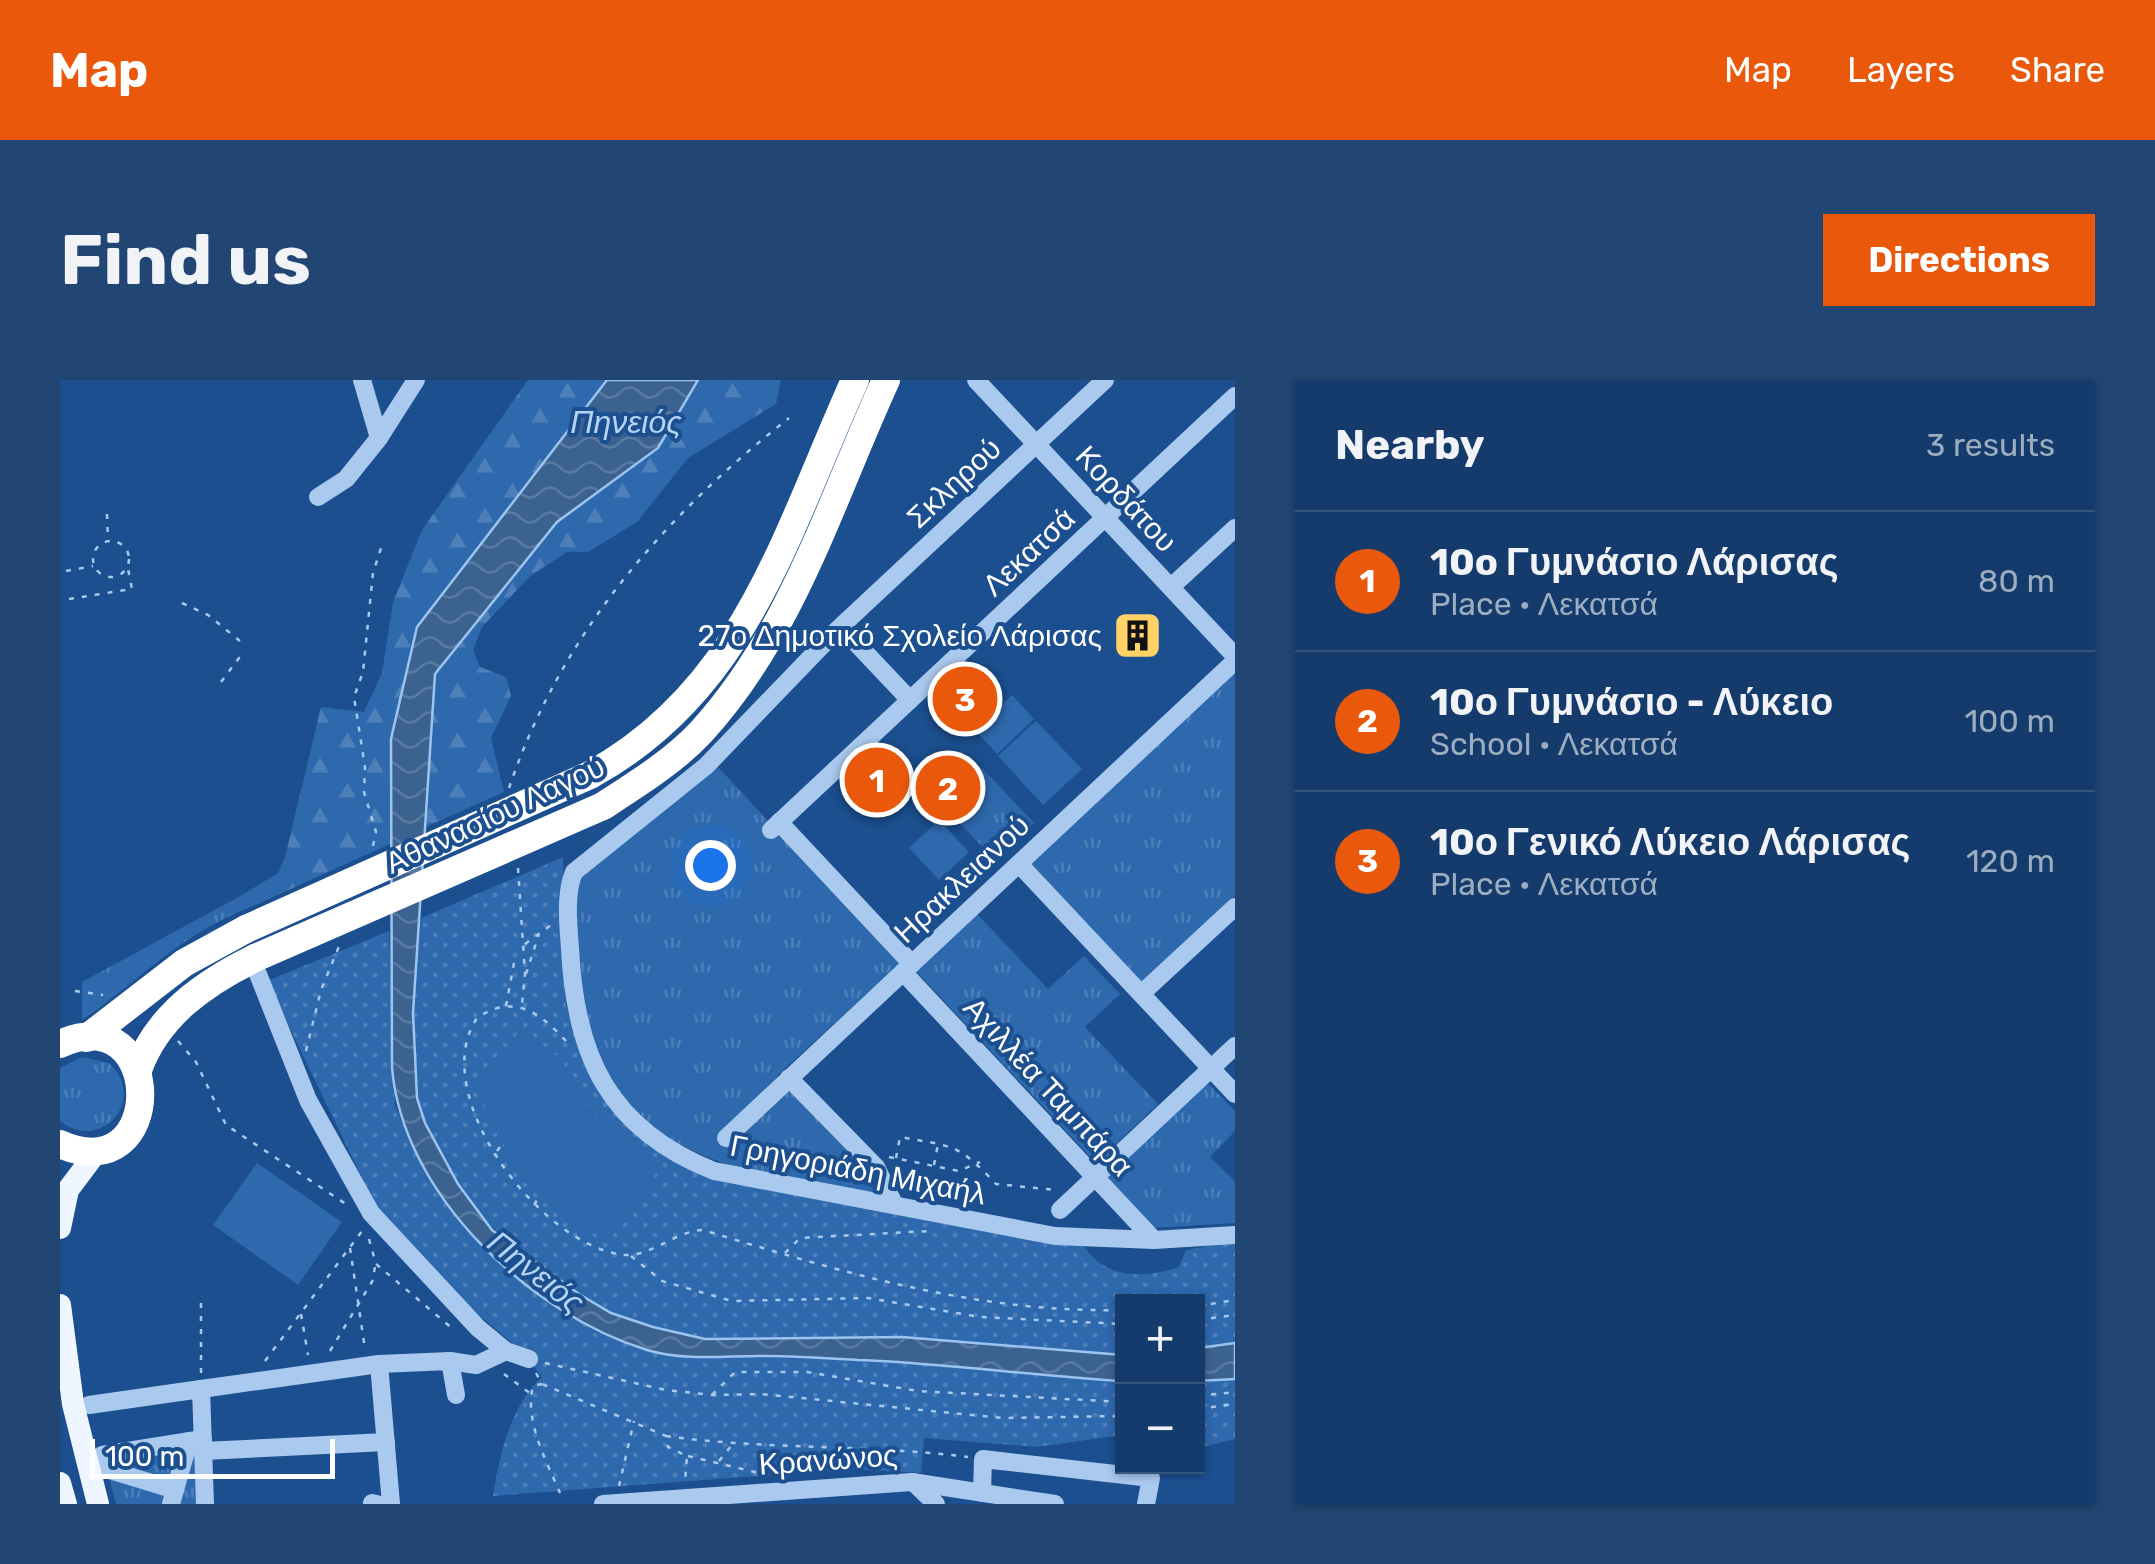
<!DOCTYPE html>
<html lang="en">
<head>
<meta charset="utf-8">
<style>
	:root { --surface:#143b6b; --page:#214673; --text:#f1f3f6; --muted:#9dadc1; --line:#33557e; --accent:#ea580c }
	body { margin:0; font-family:Rubik,sans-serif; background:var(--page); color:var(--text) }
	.controls { position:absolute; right:30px; bottom:30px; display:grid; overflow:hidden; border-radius:0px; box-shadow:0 2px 8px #0004 }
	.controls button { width:90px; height:90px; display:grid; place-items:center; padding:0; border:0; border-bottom:2px solid var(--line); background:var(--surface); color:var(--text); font:50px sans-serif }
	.scale { position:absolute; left:30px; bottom:25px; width:245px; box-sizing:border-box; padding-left:10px; border:5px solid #fff; border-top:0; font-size:28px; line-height:35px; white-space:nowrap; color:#fff; -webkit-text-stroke:8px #1b4f8f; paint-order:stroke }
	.you { position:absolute; left:650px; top:485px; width:35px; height:35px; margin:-25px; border:8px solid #fff; border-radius:50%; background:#1a73e8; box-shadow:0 0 0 15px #1a73e833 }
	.badge { display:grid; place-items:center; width:65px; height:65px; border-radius:50%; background:var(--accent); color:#fff; font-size:32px; font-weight:700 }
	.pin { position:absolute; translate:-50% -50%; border:5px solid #fff; box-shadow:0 2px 10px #0006 }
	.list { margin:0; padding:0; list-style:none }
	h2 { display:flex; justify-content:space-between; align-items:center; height:130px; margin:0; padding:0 40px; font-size:42px }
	h2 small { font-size:32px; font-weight:400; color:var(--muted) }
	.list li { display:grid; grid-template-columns:65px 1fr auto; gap:30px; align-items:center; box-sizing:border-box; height:140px; padding:0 40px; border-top:2px solid var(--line) }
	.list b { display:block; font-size:38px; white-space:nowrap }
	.list p { margin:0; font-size:32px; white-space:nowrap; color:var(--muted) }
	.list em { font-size:32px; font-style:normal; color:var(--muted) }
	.map { position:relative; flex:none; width:1175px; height:1124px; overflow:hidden; border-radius:0px }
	header { display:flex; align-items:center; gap:60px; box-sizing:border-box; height:140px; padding:0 50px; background:var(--accent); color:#fff }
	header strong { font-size:48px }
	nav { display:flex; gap:55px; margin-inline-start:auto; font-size:35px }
	.intro { display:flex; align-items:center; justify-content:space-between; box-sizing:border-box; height:240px; padding:0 60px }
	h1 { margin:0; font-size:70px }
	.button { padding:25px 45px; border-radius:0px; background:var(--accent); color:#fff; font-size:35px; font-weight:700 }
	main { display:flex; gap:60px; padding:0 60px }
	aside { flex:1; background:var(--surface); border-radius:0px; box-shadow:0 2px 8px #0004 }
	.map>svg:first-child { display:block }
</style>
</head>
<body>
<header>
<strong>Map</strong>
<nav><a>Map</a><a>Layers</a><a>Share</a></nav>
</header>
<div class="intro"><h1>Find us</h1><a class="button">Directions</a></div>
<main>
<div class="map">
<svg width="1175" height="1124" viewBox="0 0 1175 1124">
	<defs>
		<pattern id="grass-tufts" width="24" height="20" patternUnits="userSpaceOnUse" patternTransform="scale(2.5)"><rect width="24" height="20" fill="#2e69ad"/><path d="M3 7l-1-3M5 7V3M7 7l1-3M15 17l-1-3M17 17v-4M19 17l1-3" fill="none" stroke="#4d80b9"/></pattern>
		<pattern id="forest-firs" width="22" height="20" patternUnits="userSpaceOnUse" patternTransform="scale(2.5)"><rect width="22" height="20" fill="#2e69ad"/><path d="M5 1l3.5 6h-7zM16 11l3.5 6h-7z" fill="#4d80b9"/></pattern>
		<pattern id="park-dots" width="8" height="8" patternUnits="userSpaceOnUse" patternTransform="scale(2.5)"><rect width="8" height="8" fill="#2e69ad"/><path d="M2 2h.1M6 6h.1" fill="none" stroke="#4d80b9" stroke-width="1.8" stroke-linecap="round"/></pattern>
		<pattern id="water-waves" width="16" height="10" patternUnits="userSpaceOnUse" patternTransform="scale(2.5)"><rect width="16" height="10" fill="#3c6290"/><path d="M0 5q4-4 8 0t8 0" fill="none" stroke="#597aa1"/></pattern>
	</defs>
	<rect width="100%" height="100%" fill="#1b4f8f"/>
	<!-- grass -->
	<g fill="url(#grass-tufts)">
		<polygon points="1175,289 1175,516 1083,603 968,481"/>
		<path d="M 657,386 L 840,583 L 717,696 L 808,792 L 814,802 L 812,815 C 686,793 558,780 522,633 C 512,595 516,548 514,510 L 520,495 Z"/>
		<polygon points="922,388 974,443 935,480 882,425"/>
		<path d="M 184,514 L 191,527 C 120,554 82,599 22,640 L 22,602 Z"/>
		<polygon points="915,532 988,609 1024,576 1060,614 1025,647 1098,724 1036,783 854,589"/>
		<path d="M 22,677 L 49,683 C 88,718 42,774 0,741 L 0,688 Z"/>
		<polygon points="1145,700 1175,731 1175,751 1150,777 1175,801 1175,843 1091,848 1043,798"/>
		<polygon points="135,1062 139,1124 56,1124 44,1078"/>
	</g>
	<!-- forest -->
	<g fill="url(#forest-firs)">
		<polygon points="468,0 547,0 357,247 331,359 332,463 191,527 184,514 218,493 225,477 261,327 304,332 322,293 333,222 362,150"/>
		<polygon points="638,0 721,0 716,24 628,78 577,142 528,172 507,172 470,196 422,247 413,270 420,287 446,297 451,316 431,358 444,412 366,447 375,294 497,142 598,68"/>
	</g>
	<!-- park -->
	<g fill="url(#park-dots)">
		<path d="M 503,477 L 506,625 L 523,679 L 609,776 L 1025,867 C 1046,900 1086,898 1119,887 L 1126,870 L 1175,861 L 1175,963 L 1138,968 L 1138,922 L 1062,922 L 1062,975 L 698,957 C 680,958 661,961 644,959 C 523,945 389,840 358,721 C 343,664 356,596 361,538 Z"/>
		<path d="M 329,551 L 335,725 L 350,760 L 383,817 L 419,865 L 507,934 L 538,952 L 609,975 L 839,981 L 1062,1001 L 1062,1055 L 977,1067 L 864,1058 L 861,1093 L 789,1089 L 433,1116 C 440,1073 450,1027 482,997 L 463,972 L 396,916 L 316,827 L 207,601 Z"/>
		<polygon points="1175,999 1175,1059 1138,1068 1138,1001"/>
	</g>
	<!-- garden -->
	<g fill="#2e69ad">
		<polygon points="952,315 974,339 937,374 914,349"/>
		<polygon points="976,341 1022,389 983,425 938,376"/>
		<polygon points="879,440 909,472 879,500 849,468"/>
		<polygon points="461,649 502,680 527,726 599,789 546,862 461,800 417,710"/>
		<polygon points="197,783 282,842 238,905 153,845"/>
	</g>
	<!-- water -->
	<g fill="url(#water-waves)" stroke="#9cc4f0" stroke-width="2.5">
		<path d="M 547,0 L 638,0 L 598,68 L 497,142 L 375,294 L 353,633 L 357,718 L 365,743 L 398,804 L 432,850 L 519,914 L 551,933 L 593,947 L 645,959 L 842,957 L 1062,975 L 1062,1001 C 974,996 886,983 798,980 C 765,978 733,976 700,976 C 662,976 624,981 587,970 C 470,934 342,814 332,687 L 331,359 L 357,247 Z"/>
		<polygon points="1175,963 1175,999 1138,1001 1138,968"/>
	</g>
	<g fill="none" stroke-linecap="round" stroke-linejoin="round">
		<!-- path -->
		<g stroke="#a9c9ee" stroke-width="2.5" stroke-dasharray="5 8" stroke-linecap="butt">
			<polyline points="47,134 48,160"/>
			<circle cx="51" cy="179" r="18"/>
			<polyline points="6,191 33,186"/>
			<polyline points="9,219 72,209 68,189"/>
			<polyline points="122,223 148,235 180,261"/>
			<polyline points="161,302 182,274"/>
			<path d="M 449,408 C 501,254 603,137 729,38"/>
			<polyline points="313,466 316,452 304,412 305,387 294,317 303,292 313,193 322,165"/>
			<polyline points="458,488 465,594 462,624"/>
			<polyline points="465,564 491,545"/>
			<polyline points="466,594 479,554"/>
			<polyline points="15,611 43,615"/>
			<polyline points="446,626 454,583"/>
			<polyline points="118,661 136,682 166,745 286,824"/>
			<path d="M 506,661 C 479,632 454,613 417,638 C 366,714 480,866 564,875 C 591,877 615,851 643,850 C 781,892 916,933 1062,930"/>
			<polyline points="246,671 261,610 280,564"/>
			<polyline points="437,771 443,763"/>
			<polyline points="829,777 899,791 920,782"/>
			<path d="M 836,778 L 840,757 C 895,767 897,763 936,804 L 996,810"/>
			<polyline points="874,785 878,764"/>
			<polyline points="474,825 481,814"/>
			<polyline points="309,859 316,884 393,949"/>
			<polyline points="290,868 305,969"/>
			<polyline points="725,873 740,858 869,851"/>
			<polyline points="571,876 602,901 672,921 808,918 920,937 1062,944"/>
			<polyline points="1138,926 1175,920"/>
			<polyline points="241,934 248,975"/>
			<polyline points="1138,940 1175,935"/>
			<polyline points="270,971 313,900 315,886"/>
			<polyline points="205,981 302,851"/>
			<polyline points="485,983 606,1010 652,1015 701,1014 942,1038 1062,1036"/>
			<polyline points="141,993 141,921"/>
			<polyline points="476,993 482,1004 606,1056 608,1067 627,1076 625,1102"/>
			<polyline points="444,994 471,1014"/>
			<path d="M 482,1004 L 473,1006 C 464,1041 487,1082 500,1113"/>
			<polyline points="652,1015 675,992 747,992 858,1011 1062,1022"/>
			<polyline points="1138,1016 1175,1012"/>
			<polyline points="1138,1029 1175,1024"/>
			<path d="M 606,1056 C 706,1070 807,1064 908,1077"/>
			<polyline points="628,1076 703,1094"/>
			<polyline points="659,1081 672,1065"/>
			<polyline points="559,1106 574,1041"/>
		</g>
		<!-- minor -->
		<g stroke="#a9c9ee" stroke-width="18">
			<polyline points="916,0 1175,276"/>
			<path d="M 1045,0 L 777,250 L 646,386 L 514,492 C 505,513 508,544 510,568 C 515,675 548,749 654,791 L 995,856 L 1094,860 L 1175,855"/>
			<polyline points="319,58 356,0"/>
			<polyline points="258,117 286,99 319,58 302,0"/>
			<polyline points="1111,207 1175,148"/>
			<polyline points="781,247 850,320"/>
			<polyline points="719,442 852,584"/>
			<polyline points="711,450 1175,16"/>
			<polyline points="959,484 1175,714"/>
			<polyline points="843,592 1094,860"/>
			<polyline points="198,594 248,720 311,833 418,948 446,971 469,979"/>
			<polyline points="1081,614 1175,527"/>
			<polyline points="729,698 816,787 834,824"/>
			<polyline points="666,758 1175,281"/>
			<polyline points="1000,830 1175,666"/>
			<polyline points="390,981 416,985 446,971"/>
			<polyline points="319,984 331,1124"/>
			<polyline points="141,1009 319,984 390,981 396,1015"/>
			<polyline points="29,1025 141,1009 145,1124"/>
			<polyline points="143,1071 326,1062"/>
			<polyline points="42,1075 143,1059"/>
			<polyline points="46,1089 115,1110"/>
			<polyline points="853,1102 876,1124"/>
			<polyline points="922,1113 923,1079 1091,1098 1086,1124"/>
			<polyline points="312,1123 317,1124"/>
			<polyline points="111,1124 129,1061"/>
			<polyline points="543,1124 852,1102 995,1124"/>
		</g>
		<!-- major -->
		<g stroke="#f0f6ff" stroke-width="22">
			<polyline points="0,848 8,810 38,770"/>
			<polyline points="0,925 13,1024 38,1124"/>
			<polyline points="0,1103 6,1124"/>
		</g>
		<!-- highway -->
		<g stroke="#fff" stroke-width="28">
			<path d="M 530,395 C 686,310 726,152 795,0"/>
			<path d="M 543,426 C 577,404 614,381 641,352 C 732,253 771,120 826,0"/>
			<polyline points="27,658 124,583 186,549"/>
			<path d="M 0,664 C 106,616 108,812 0,764"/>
			<path d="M 78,690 C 97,636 144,603 195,578"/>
		</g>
		<!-- highway-bridge -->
		<g stroke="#fff" stroke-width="28">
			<polyline points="186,549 530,395"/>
			<polyline points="195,578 543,426"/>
		</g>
	</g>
	<!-- icons -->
	<defs>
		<symbol id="building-square" viewBox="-11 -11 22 22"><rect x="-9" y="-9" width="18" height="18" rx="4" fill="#ffd166" stroke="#1b4f8f"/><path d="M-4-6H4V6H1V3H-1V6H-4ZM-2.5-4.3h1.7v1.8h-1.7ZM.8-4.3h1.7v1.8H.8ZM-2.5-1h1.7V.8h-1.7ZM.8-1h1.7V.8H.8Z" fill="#111"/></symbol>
	</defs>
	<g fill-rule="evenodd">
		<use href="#building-square" x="1050" y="228" width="55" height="55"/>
	</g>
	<g text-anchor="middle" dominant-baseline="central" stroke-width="8" stroke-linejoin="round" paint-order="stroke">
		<!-- street labels -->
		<g font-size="30" fill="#fff" stroke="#1b4f8f">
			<text transform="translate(894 103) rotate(-43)">Σκληρού</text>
			<text transform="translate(1066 119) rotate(47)">Κορδάτου</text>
			<text transform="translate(969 172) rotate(-43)">Λεκατσά</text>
			<text transform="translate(435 435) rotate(-25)">Αθανασίου Λαγού</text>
			<text transform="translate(902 499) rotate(-43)">Ηρακλειανού</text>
			<text transform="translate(988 707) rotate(47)">Αχιλλέα Ταμπάρα</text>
			<text transform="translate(798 790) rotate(11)">Γρηγοριάδη Μιχαήλ</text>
			<text transform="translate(768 1080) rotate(-4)">Κρανώνος</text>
		</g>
		<!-- poi labels -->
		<g font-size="30" fill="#fff" stroke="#1b4f8f" text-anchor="end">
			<text x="1042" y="256">27ο Δημοτικό Σχολείο Λάρισας</text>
		</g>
		<!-- water labels -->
		<g font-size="32" font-style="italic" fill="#b5d3f5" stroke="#1b4f8f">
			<text x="566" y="42">Πηνειός</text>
			<text transform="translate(476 892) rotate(38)">Πηνειός</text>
		</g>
	</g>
</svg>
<div class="controls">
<button>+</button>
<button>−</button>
</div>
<div class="scale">100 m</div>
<div class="you"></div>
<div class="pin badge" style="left:817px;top:400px">1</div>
<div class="pin badge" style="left:888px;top:408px">2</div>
<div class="pin badge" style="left:905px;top:319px">3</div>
</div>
<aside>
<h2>Nearby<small>3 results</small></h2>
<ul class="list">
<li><span class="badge">1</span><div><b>10o Γυμνάσιο Λάρισας</b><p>Place · Λεκατσά</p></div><em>80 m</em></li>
<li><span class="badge">2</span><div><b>10ο Γυμνάσιο - Λύκειο</b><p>School · Λεκατσά</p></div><em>100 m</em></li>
<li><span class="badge">3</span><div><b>10ο Γενικό Λύκειο Λάρισας</b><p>Place · Λεκατσά</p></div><em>120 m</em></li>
</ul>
</aside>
</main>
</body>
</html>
